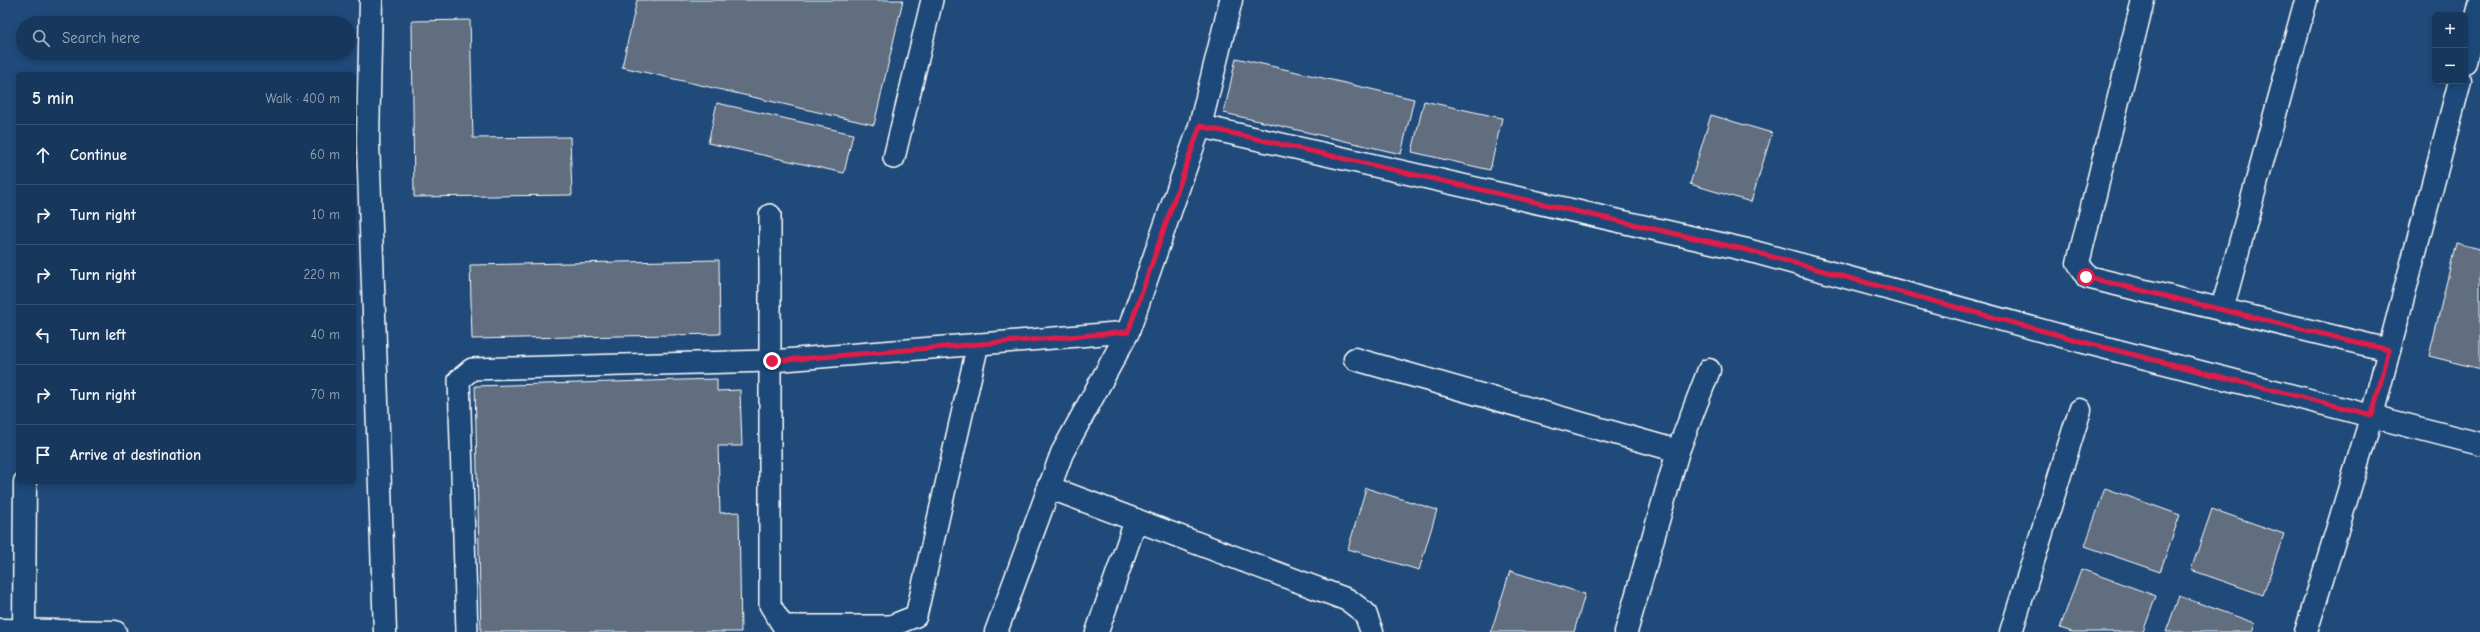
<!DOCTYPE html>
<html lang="en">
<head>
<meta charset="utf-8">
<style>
	:root { --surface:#17385c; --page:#203f62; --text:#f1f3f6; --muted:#9eacbb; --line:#365272 }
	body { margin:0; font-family:"Comic Neue",sans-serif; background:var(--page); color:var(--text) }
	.controls { position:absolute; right:12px; top:12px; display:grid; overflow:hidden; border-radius:6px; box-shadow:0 2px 6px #0003 }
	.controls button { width:36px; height:36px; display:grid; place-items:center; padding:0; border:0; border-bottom:1px solid var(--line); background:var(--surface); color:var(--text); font:20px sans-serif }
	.stop { position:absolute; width:12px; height:12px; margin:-9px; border:3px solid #e11d48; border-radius:50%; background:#fff }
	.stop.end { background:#e11d48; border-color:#fff; box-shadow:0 1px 4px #0008 }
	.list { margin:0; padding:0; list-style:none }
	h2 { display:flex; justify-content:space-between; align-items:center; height:52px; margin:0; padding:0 16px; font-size:17px }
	h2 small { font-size:13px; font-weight:400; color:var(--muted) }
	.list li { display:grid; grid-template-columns:26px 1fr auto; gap:12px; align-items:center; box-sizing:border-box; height:60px; padding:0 16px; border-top:1px solid var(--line) }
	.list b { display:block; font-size:15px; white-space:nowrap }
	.list em { font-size:13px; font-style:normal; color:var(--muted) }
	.icon { flex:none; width:22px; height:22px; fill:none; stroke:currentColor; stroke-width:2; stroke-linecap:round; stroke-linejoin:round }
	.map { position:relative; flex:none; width:2480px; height:632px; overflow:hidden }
	.search { position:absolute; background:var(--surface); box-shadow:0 2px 6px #0003; left:16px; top:16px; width:340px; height:44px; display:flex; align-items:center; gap:10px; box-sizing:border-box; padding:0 14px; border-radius:22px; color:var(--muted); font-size:15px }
	.panel { position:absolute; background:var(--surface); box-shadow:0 2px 6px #0003; left:16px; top:72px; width:340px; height:412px; border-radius:6px }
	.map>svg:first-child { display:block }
</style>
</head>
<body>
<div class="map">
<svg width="2480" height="632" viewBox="0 0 2480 632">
	<rect width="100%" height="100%" fill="#1f4a7a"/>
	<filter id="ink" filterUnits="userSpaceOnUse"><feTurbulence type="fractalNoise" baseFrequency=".025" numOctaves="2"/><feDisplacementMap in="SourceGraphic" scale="8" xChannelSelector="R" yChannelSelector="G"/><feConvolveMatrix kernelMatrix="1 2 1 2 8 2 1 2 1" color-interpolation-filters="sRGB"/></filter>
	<g filter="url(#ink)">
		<!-- building -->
		<g fill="#606e80" stroke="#fff">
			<polygon points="637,0 903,0 874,125 622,67"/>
			<polygon points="470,20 473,138 570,137 572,195 414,197 412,21"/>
			<polygon points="1236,58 1414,99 1401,154 1224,113"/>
			<polygon points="1424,101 1502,118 1490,170 1412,152"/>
			<polygon points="717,103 853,134 844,173 708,143"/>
			<polygon points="1711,115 1772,133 1751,202 1690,184"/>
			<polygon points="2456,243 2480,249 2480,369 2429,356"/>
			<polygon points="719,260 720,334 472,339 470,265"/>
			<polygon points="717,379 717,391 740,390 742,446 718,446 720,513 739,512 741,632 481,632 475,386"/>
			<polygon points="1366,488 1437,510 1419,570 1348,549"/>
			<polygon points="2105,488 2180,515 2160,572 2085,546"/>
			<polygon points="2212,509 2284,534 2263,595 2191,570"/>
			<polygon points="2081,569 2156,596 2143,632 2072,632 2060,628"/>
			<polygon points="1510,571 1585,594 1574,632 1491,632"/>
			<polygon points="2179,596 2255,623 2252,632 2166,632"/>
		</g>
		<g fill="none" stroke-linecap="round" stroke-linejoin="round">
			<defs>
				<g id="lane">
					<polyline points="894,158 932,0"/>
					<polyline points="770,215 770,605 783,626 891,626 916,616 978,344"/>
					<polyline points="467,632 459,380 472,369 772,361 1128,332"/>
				</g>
				<g id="street">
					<polyline points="371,0 368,141 385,632"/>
					<polyline points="2143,0 2078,263 2087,277 2389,350"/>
					<polyline points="2465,62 2480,5"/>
					<polyline points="1200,126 1747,250 2091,344 2480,444"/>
					<polyline points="2222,310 2306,0"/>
					<polyline points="1355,359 1678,451"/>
					<polyline points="1048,487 1348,600 1365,613 1372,632"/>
					<polyline points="24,629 25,482"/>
					<polyline points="0,630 115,632"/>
					<polyline points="996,632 1062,453 1128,332 1200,126 1231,0"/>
					<polyline points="1097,632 1136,520"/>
					<polyline points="1626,632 1678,451 1709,370"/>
					<polyline points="2011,632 2080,410"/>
					<polyline points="2306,632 2372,415 2460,81"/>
				</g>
			</defs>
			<!-- lane casing -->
			<use href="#lane" stroke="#fff" stroke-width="24"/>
			<!-- street casing -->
			<use href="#street" stroke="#fff" stroke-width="25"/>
			<!-- lane -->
			<use href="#lane" stroke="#1f4a7a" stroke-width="21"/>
			<!-- street -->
			<use href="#street" stroke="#1f4a7a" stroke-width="22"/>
		</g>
	</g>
	<g fill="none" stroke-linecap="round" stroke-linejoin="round" filter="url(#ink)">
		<!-- route -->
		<polyline stroke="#e11d48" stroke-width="5" points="772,361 1128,332 1200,126 1747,250 2091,344 2372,415 2389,350 2086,277"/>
	</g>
</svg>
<div class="controls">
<button>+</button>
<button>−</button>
</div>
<div class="stop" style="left:2086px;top:277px"></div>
<div class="stop end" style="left:772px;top:361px"></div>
<div class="search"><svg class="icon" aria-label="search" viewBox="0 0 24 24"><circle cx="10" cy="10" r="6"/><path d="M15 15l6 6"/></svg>Search here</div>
<section class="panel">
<h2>5 min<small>Walk · 400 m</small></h2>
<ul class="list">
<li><svg class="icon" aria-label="ahead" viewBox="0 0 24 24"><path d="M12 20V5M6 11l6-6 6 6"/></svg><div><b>Continue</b></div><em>60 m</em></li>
<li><svg class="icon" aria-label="right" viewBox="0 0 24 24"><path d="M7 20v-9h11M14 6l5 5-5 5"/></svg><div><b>Turn right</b></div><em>10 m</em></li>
<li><svg class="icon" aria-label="right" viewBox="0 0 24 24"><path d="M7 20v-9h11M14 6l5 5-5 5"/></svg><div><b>Turn right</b></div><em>220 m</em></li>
<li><svg class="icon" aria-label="left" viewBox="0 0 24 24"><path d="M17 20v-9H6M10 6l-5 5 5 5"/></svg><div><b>Turn left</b></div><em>40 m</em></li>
<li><svg class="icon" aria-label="right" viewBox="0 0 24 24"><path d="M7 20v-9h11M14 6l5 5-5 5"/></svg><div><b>Turn right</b></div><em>70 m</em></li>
<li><svg class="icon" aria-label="arrive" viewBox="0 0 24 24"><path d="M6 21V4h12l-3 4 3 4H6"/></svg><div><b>Arrive at destination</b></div></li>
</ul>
</section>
</div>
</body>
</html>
